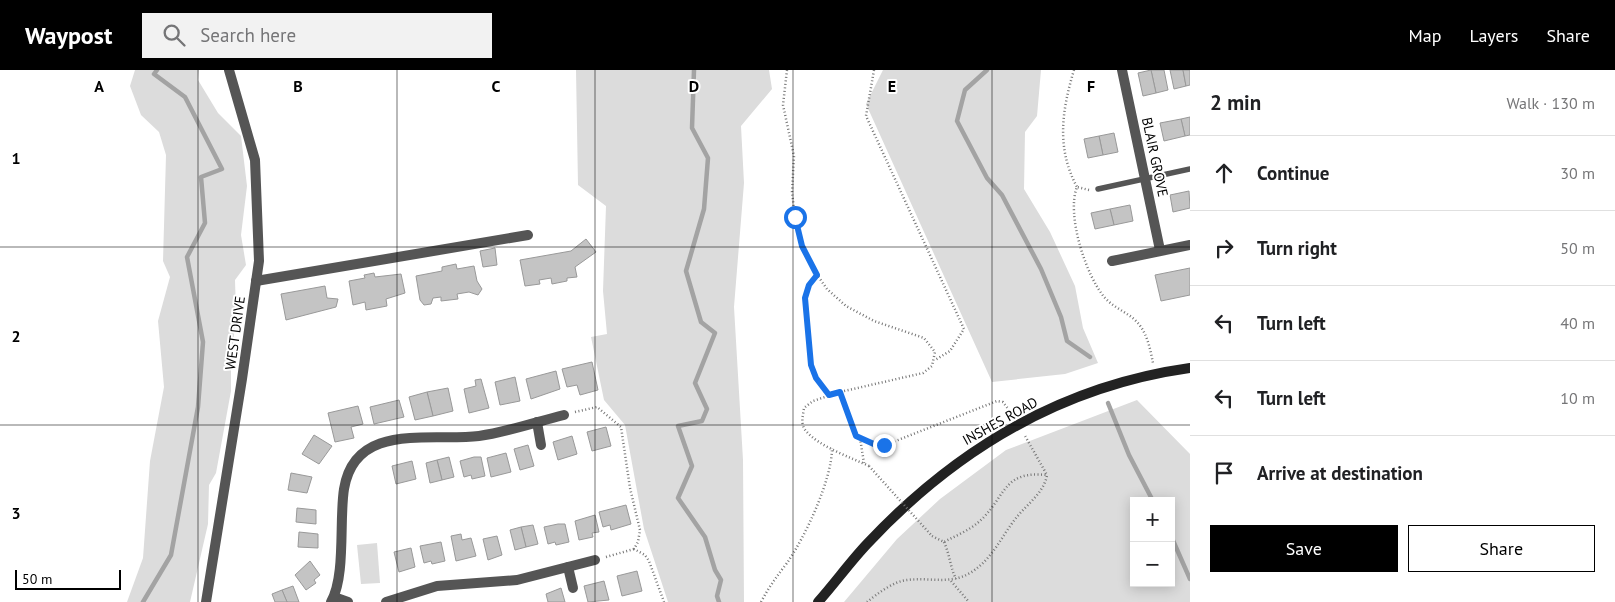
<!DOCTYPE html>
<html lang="en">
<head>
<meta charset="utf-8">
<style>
	:root { --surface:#fff; --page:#f2f2f2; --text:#202124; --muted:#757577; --line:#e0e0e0; --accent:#000 }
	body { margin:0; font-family:"PT Sans",sans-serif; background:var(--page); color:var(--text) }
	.controls { position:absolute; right:15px; bottom:15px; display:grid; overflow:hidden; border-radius:0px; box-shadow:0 2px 12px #0003 }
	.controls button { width:45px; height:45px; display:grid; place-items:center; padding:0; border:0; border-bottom:1px solid var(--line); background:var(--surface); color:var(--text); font:25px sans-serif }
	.scale { position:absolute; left:15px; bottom:12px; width:106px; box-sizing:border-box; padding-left:5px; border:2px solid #000; border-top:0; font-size:14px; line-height:18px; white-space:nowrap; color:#000; -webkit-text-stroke:4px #fff; paint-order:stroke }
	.stop { position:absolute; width:15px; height:15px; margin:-11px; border:4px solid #1a73e8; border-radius:50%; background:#fff }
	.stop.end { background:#1a73e8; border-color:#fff; box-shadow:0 1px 5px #0008 }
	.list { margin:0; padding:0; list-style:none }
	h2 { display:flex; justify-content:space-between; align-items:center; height:65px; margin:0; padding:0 20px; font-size:21px }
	h2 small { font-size:16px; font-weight:400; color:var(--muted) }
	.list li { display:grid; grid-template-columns:32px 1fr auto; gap:15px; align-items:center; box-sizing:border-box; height:75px; padding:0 20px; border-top:1px solid var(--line) }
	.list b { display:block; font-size:19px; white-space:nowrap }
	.list em { font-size:16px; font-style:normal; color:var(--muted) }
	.actions { display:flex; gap:10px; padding:15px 20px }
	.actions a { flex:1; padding:11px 0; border:1px solid var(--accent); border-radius:0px; text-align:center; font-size:18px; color:var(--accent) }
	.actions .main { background:var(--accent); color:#fff }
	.icon { flex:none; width:28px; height:28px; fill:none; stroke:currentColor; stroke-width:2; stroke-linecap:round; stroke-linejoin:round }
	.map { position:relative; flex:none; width:1190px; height:532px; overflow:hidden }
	header { display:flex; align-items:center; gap:30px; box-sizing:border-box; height:70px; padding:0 25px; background:var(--accent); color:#fff }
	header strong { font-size:24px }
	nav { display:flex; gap:28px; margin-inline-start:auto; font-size:18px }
	.search { width:350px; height:45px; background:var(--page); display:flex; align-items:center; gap:12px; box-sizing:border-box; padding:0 18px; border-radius:0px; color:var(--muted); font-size:19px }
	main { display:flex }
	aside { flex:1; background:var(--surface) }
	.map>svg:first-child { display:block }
</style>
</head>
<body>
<header>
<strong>Waypost</strong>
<div class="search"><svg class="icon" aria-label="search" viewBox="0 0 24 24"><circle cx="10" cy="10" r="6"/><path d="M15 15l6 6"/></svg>Search here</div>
<nav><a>Map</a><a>Layers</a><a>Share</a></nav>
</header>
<main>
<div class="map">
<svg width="1190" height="532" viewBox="0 0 1190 532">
	<rect width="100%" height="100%" fill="#fff"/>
	<!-- green -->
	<g fill="#dcdcdc" fill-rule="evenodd">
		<polygon points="135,0 199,0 198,10 218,43 241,66 247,116 241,165 246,195 235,210 236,244 231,295 231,321 216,403 209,415 208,454 190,532 127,532 143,488 150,391 164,317 158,251 170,207 163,191 166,85 159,62 141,45 130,16"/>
		<polygon points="576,0 769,0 772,19 741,56 744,113 734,237 743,390 744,532 668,532 644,459 625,355 604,330 591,267 607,264 603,221 606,136 578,115"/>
		<polygon points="883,0 1041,0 1037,46 1025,62 1024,119 1050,162 1075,216 1083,258 1098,293 1065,304 992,312 866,34"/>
		<path d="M 1137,330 L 1190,384 L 1190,532 L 844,532 L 897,469 L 940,429 L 1006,380 ZM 1134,431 L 1171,431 L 1171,513 L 1134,513 Z"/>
		<polygon points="377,473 380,513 361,514 357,475"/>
	</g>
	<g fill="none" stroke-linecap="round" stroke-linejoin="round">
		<!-- stream -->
		<g stroke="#a3a3a3" stroke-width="4.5">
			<polyline points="694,0 692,58 708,88 704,139 686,201 701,252 715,263 695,313 707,339 702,351 678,356 692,396 678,428 705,467 715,500 721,510 717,526 719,532"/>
			<polyline points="987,0 965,20 957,51 987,108 1002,125 1041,199 1061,247 1067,271 1090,287"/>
			<polyline points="1108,333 1129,385 1153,431"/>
			<polyline points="1171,466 1190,509"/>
			<polyline points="143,532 171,485 198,337 203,272 187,187 205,153 201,107 222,99 185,27 154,4 157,0"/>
		</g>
	</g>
	<!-- building -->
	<g fill="#c4c4c4" stroke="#999">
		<polygon points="1151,0 1164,0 1168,20 1156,23"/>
		<polygon points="1151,0 1156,23 1143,26 1138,3"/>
		<polygon points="1170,0 1183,0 1186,16 1174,19"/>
		<polygon points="1183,0 1190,0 1190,15 1186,16"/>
		<polygon points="1190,47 1190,65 1185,66 1181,49"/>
		<polygon points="1181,49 1185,66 1164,71 1160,53"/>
		<polygon points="1114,63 1118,82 1103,85 1099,66"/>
		<polygon points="1099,66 1103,85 1088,88 1084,69"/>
		<polygon points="1189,121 1190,138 1173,142 1170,125"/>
		<polygon points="1130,135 1133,151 1114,155 1110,139"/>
		<polygon points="1110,139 1114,155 1095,159 1091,143"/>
		<polygon points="586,169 596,182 575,197 577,207 567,208 567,211 552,214 551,208 539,210 540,214 525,216 520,190 571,181"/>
		<polygon points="495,178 497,195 483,197 480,181"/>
		<polygon points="456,194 457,199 474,196 477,211 482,219 478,225 469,222 457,224 458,229 441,231 441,227 433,228 431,234 424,235 420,230 416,206 442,201 442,197"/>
		<polygon points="1190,198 1190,225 1161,231 1155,205"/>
		<polygon points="374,203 375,207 401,204 405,223 386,229 387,236 366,240 365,232 353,235 349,211 365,208 364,205"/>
		<polygon points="325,216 327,228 338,229 336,237 286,250 281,224"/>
		<polygon points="592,292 598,320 580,325 577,315 567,317 562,299"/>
		<polygon points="556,301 560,319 531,329 526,309"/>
		<polygon points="515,307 520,331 500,335 495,312"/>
		<polygon points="481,309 489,338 469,343 464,319 476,316 475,310"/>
		<polygon points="448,318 453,341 433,346 427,322"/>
		<polygon points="427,322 433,346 415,350 409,327"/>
		<polygon points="399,330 404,347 374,354 370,337"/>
		<polygon points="358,336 363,354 351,357 354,368 335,372 328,343"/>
		<polygon points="606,357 611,376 592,381 587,362"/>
		<polygon points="314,365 332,376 319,394 302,384"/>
		<polygon points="572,366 577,384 558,390 553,372"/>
		<polygon points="528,375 534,396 520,400 514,379"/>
		<polygon points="506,383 511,402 491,407 487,388"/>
		<polygon points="449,387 454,407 442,410 437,390"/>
		<polygon points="474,387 481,387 485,406 472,409 471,405 464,407 460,391"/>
		<polygon points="437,390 442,410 430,413 426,393"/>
		<polygon points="412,391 416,409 396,414 392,396"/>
		<polygon points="291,403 312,407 307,423 288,420"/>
		<polygon points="626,435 631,454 611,460 610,455 603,457 599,442"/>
		<polygon points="297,438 316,440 316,454 296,452"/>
		<polygon points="595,445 599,462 592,463 593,467 579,470 575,451"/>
		<polygon points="558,454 565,454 569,472 556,475 555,472 548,474 544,457"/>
		<polygon points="533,455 538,474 526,477 521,457"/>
		<polygon points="521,457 526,477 515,480 510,460"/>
		<polygon points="299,462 318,464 318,478 298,477"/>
		<polygon points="461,464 462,470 471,468 476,486 456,491 451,466"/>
		<polygon points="497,466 502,485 488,490 483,469"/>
		<polygon points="441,472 445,491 432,494 431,491 424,493 420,476"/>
		<polygon points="411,478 415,497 399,502 394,482"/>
		<polygon points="310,491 320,505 314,510 316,513 306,520 295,505"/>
		<polygon points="637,501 642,521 622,526 617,506"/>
		<polygon points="604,511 609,530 588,532 584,516"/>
		<polygon points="293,516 299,532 287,532 282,520"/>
		<polygon points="561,518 565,532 548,532 546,524"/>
		<polygon points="282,520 287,532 275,532 272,524"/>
	</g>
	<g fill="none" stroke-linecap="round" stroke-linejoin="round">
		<!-- path -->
		<g stroke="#777" stroke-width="2.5" stroke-dasharray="1 2.5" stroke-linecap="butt">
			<polyline points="787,0 783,35 794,86 792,122 795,147 801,175 813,199 827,219 846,236 874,251 924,268 935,282 932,296 923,303 840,322"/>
			<polyline points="874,0 866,46 964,259 950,281 935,290"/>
			<path d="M 1074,0 C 1062,40 1056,78 1077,117"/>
			<path d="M 1089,120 L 1077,117 C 1066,145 1086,206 1105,228 C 1114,238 1127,242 1136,251 C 1147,262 1150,278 1153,293"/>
			<polyline points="817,205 809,215 805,228 811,295 816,308 829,324"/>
			<polyline points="575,342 597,337 621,357 630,418 640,460 638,472 634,479 645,485 649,491 664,532"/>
			<polyline points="860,368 864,393"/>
			<path d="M 869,396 C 852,388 818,376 806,361 C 800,354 803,346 804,338 L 813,331 L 840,322 L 855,365 L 876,375 L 893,372 L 997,331 L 1003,332 L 1012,344"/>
			<path d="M 932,466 L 944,472 C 957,465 973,459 984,447 C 1007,422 1005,401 1047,405"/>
			<path d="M 944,472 C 950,485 950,497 956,509"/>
			<polyline points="606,487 634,479"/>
			<polyline points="951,511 969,532"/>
			<path d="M 761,532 C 769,517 777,506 787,493 C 805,467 832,410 832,378"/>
			<path d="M 867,532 C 877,524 894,511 907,510 C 930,507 949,515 970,503 C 992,490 1001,467 1016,448 C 1027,434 1044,423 1047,405 L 1024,364"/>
		</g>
		<!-- lane -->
		<polyline stroke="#555" stroke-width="5.5" points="1098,119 1190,99"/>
		<!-- street -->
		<g stroke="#555" stroke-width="10">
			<polyline points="1122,0 1160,180"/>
			<polyline points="1112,191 1190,175"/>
			<polyline points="256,211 528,165"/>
			<polyline points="537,352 541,375"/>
			<polyline points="568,497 573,518"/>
			<polyline points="334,527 348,532"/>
			<polyline points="206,532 242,309 259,191 255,90 229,0"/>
			<path d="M 331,532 C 346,506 339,450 344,419 C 355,351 431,372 479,366 C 507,362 536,352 564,345"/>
			<polyline points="386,532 437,516 517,510 595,490"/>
		</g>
		<!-- secondary -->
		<path stroke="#222" stroke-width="10" d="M 818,532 C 835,513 850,492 867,474 C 955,380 1061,316 1190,298"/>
		<!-- path-bridge -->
		<polyline stroke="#777" stroke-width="2.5" stroke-dasharray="1 2.5" stroke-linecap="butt" points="869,396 932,466"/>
	</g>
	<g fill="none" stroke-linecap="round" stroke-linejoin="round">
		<!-- route -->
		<polyline stroke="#1a73e8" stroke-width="6" points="795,147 802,176 817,205 809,215 805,228 811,295 816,308 829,325 840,322 856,366 876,375 884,375"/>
	</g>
	<!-- grid -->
	<path fill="none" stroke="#000" stroke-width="1" stroke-opacity="0.55" d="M 198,0 L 198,532M 397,0 L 397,532M 595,0 L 595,532M 793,0 L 793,532M 992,0 L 992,532M 0,177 L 1190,177M 0,355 L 1190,355"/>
	<g text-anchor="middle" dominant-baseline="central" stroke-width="4" stroke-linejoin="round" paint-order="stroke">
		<!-- street labels -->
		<g font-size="14" fill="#000" stroke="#fff">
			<text transform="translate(1155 87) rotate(78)">BLAIR GROVE</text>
			<text transform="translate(235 263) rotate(-82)">WEST DRIVE</text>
			<text transform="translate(1000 351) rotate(-29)">INSHES ROAD</text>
		</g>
	</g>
	<g font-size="16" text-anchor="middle" font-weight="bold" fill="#000" stroke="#fff" stroke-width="4" stroke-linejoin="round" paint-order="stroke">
		<text x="99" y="22">A</text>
		<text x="298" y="22">B</text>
		<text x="496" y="22">C</text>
		<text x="694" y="22">D</text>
		<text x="892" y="22">E</text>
		<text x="1091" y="22">F</text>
		<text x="16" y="94">1</text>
		<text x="16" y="272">2</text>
		<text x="16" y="449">3</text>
	</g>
</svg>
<div class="controls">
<button>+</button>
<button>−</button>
</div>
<div class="scale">50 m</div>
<div class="stop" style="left:795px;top:147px"></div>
<div class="stop end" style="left:884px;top:375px"></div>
</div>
<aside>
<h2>2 min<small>Walk · 130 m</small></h2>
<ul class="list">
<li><svg class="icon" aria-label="ahead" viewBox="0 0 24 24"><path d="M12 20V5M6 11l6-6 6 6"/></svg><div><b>Continue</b></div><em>30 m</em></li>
<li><svg class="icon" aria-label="right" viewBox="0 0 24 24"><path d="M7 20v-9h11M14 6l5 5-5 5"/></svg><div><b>Turn right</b></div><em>50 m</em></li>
<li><svg class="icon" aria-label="left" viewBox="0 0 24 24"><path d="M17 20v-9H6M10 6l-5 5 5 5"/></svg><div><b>Turn left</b></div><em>40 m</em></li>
<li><svg class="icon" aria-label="left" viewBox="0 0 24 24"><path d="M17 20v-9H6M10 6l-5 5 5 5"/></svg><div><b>Turn left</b></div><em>10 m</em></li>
<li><svg class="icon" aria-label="arrive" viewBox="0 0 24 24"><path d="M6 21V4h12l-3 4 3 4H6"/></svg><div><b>Arrive at destination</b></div></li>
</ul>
<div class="actions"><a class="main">Save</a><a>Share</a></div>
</aside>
</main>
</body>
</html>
